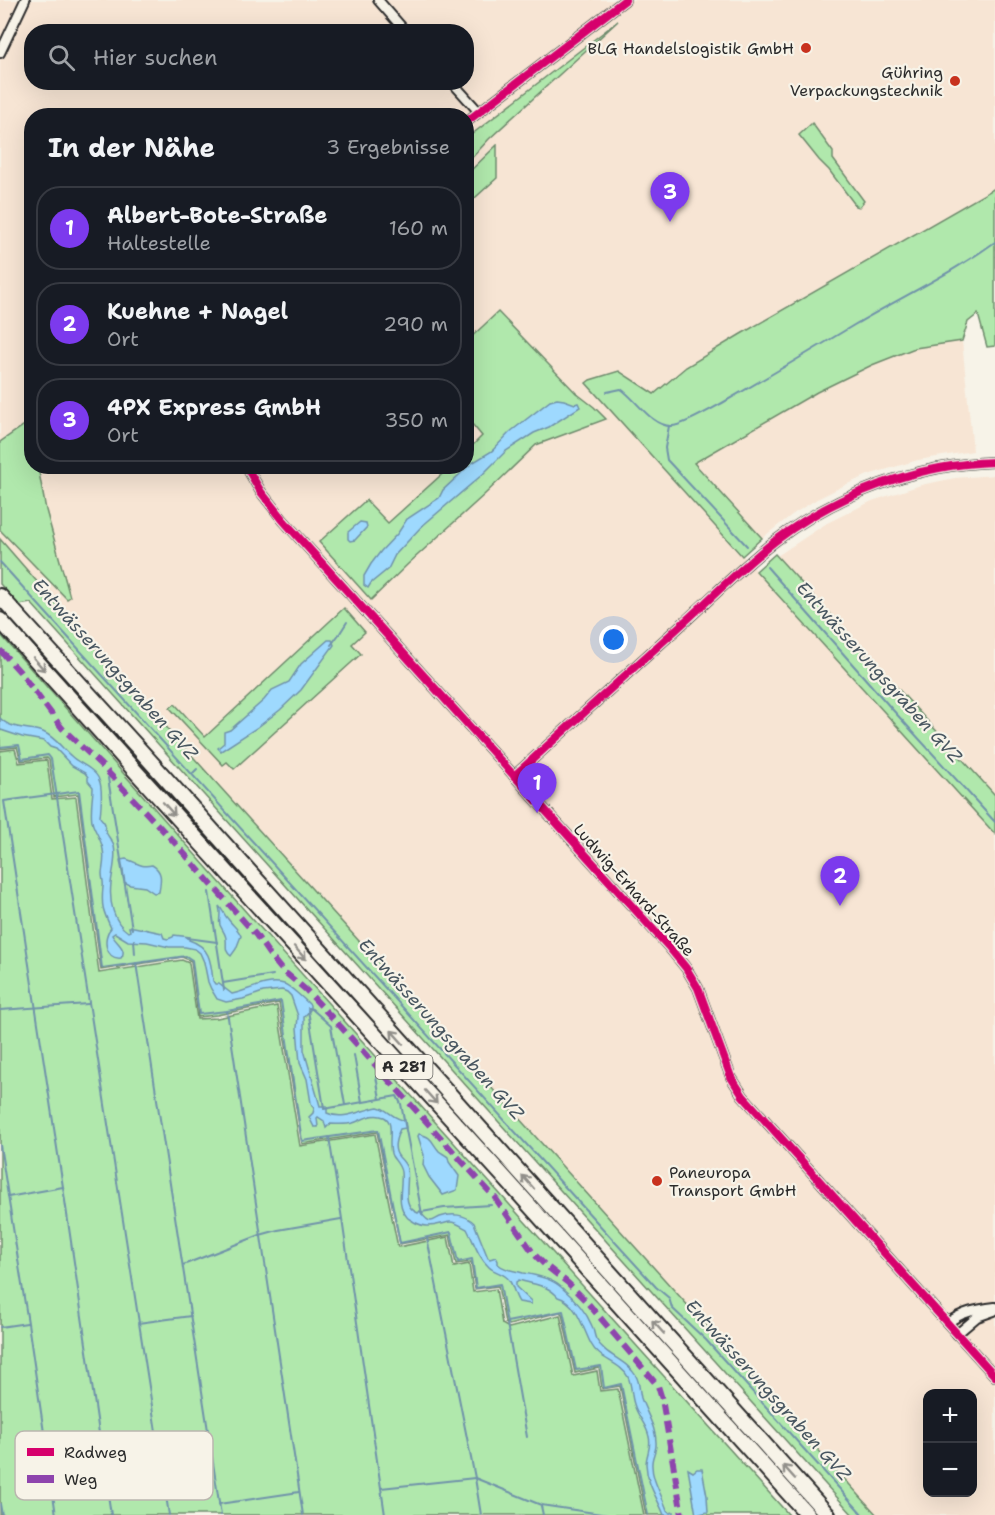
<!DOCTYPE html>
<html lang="de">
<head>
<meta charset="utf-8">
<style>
	:root { --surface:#171b24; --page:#242831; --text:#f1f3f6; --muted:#9ea1a6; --line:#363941; --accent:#7c3aed }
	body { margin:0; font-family:"Shantell Sans",sans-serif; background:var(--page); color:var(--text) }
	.controls { position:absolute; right:18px; bottom:18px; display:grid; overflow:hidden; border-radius:12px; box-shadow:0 6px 24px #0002 }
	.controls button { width:54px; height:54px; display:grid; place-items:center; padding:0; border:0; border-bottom:2px solid var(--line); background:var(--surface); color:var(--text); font:30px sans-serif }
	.you { position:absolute; left:614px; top:640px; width:21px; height:21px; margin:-15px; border:4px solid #fff; border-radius:50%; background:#1a73e8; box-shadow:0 0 0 9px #1a73e833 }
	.badge { display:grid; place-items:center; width:39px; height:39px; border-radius:50%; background:var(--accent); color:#fff; font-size:20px; font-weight:700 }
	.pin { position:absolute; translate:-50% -50px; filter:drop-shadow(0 2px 3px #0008) }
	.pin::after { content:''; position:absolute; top:32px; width:21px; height:18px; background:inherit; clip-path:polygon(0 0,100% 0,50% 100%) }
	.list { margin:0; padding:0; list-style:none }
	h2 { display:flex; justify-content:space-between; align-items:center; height:78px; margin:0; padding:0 24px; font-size:26px }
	h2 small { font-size:20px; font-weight:400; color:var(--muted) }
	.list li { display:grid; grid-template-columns:39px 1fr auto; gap:18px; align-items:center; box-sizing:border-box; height:84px; margin:0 12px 12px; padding:0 12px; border:2px solid var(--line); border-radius:24px }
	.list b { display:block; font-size:22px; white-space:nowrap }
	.list p { margin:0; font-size:20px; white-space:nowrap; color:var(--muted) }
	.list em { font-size:20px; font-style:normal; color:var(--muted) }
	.icon { flex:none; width:33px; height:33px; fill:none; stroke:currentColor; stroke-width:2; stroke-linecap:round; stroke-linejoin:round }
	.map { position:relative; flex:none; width:995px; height:1515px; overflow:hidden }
	.search { position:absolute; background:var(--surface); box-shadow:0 6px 24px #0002; left:24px; top:24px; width:450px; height:66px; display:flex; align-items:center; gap:15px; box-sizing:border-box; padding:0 21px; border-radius:24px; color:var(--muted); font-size:22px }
	.panel { position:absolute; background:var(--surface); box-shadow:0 6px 24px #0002; left:24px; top:108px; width:450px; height:366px; border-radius:24px }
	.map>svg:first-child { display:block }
</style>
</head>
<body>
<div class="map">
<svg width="995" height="1515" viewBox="0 0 995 1515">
	<rect width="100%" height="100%" fill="#f7f3e8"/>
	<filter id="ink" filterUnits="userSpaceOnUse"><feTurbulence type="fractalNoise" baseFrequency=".0167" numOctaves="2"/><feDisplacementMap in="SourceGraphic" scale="12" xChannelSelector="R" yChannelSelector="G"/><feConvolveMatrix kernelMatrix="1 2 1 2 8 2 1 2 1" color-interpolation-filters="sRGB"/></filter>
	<g filter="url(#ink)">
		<!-- built -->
		<g fill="#f7e5d4" fill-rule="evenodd">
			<path d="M 0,0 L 995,0 L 995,188 L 741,334 L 686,367 L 654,394 L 619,371 L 590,380 L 587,383 L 995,834 L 995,1515 L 877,1515 L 220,787 L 59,607 L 0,539 ZM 32,32 L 466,32 L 466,82 L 32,82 ZM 32,116 L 466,116 L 466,466 L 32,466 ZM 928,1394 L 972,1394 L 972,1492 L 928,1492 Z"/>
			<polygon points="962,341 973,451 918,460 868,475 845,485 817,499 793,514 762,538 694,463 817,392 872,365 915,348"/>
			<polygon points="995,475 995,795 777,556 827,523 872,501 921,485 955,478"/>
		</g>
		<!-- green -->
		<g fill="#b0e8ac" stroke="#6e8a6c" stroke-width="1.5">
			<polygon points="618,21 489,139 467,163 467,138"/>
			<polygon points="812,123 833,152 833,159 864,201 859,207 856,206 829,170 819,160 799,135"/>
			<polygon points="497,145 497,178 467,205 467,174"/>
			<polygon points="995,188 995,346 987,347 978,314 968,322 962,341 915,348 872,365 817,392 694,463 762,538 742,556 586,383 590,380 619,371 654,394 686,367 741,334"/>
			<polygon points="498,312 576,393 594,407 606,419 536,445 484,495 408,564 371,600 319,542 366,500 388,523 450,467 466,466 467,451 482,436 467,418 467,341"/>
			<polygon points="26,424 31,436 32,466 38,467 46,510 70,597 67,599 0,530 0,442"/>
			<polygon points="0,539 59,607 220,787 877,1515 853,1515 31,603 19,605 0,584"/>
			<polygon points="775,554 995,795 995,834 756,571"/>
			<polygon points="344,608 365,632 352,644 361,654 234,769 227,762 223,765 170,708 175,704 205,737"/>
			<polygon points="0,634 247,913 789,1515 646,1515 620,1386 602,1389 599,1368 575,1373 562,1314 560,1312 509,1325 505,1323 498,1286 475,1289 471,1262 456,1264 450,1235 400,1244 377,1132 302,1144 279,1003 217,1015 198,1017 191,961 182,957 177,958 101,970 78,794 54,797 49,760 47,758 21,761 17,747 0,749"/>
			<polygon points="15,749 19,763 46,760 47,761 52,799 76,797 99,973 182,960 189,963 197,1019 217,1018 277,1006 300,1146 375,1134 398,1247 448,1237 454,1267 469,1264 473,1292 496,1289 502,1324 509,1328 560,1315 573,1376 597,1371 600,1391 618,1389 644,1515 0,1515 0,751"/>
		</g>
		<!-- water -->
		<g fill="#9ed9fe" stroke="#7093aa" stroke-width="1.5">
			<polygon points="557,399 564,400 575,404 578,403 580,407 549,427 534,433 506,451 483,474 421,527 395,555 388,569 371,583 368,588 364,585 364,576 371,564 381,551 398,533 407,519 439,498 443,490 472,463 492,451 510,432 550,401"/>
			<polygon points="360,522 366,523 367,527 355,540 350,541 348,539 348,532"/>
			<polygon points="328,640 332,640 334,645 301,690 280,710 258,727 221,751 218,748 224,743 224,732 230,730 264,700 272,690 289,682 301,664"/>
			<path d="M 0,718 C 11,730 29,727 43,732 C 55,737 62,748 71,756 C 77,762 84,764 90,769 C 94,772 98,776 99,780 C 103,788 101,808 100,817 C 101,819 104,821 105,824 C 105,826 104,828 105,829 C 106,835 112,840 114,846 C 117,859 112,872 111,884 C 109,901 113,922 128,932 L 130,931 L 129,927 L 134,927 L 162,933 L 164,938 L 168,939 L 173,937 L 174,935 L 190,937 L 189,940 C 210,947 211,961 213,981 L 215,984 L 219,984 L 232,994 C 248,991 267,979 284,984 C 289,985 305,1000 310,1005 L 310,1010 L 304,1017 L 304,1050 L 320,1106 L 327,1106 L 327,1113 C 343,1121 361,1110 378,1107 C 388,1109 394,1120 405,1120 L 406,1128 L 400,1129 C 396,1138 392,1149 399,1157 C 402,1160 406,1164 407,1169 C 410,1184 400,1206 418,1213 L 420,1211 C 423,1215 426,1221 431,1221 C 434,1221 437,1218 440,1217 C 452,1213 465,1214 474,1223 L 488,1258 L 490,1259 L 496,1257 L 498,1261 L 498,1264 C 506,1271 513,1270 523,1273 C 536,1275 551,1278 561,1287 C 573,1297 586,1311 592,1326 C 594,1330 594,1335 596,1339 C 605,1356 627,1360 636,1376 C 640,1383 639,1390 641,1398 C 646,1413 657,1428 656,1445 C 656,1451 652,1457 652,1463 C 651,1479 662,1495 667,1510 L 670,1513 L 674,1512 L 675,1515 L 664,1515 C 657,1497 647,1485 646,1464 C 646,1455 652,1446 649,1437 C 647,1425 637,1416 634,1404 C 631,1396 632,1385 628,1377 C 620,1362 599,1360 591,1344 C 583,1329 577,1302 558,1297 C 547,1284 534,1285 519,1280 L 516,1282 L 516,1287 L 531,1301 L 531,1304 L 519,1302 C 514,1295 514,1287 509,1280 C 505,1273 495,1273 489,1267 C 478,1257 474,1242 467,1229 C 463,1227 456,1222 450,1222 C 447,1222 444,1224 441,1224 C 430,1227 424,1227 414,1222 C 412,1220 408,1219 407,1217 C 395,1203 403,1187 401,1172 C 400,1165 395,1161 392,1156 C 386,1145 396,1122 384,1117 C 372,1112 363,1120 353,1123 C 345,1125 338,1124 330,1124 L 326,1128 L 324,1121 L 318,1117 L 317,1118 L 318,1127 L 314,1127 L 309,1117 L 313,1113 L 314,1109 L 311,1103 L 307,1079 L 300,1063 L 297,1028 L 298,1016 L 291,996 L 287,992 L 282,990 L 263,992 L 243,999 L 226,1002 L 217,999 L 211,989 L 208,982 L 204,962 L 200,953 L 195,949 L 185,947 L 169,947 L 147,942 L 128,941 L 115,933 L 112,935 C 116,943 128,949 121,958 C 105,960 102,937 111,928 C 103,911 101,906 103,887 C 104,883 102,878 102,873 C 103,865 105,858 103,850 C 102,841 96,833 93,825 C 89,814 93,799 93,787 L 88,781 L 88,777 L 85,773 L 72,766 L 56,749 L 50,747 L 44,741 L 22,737 L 1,730 L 0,729 Z"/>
			<path d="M 126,859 C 137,862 140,868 152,865 C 163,871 161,880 159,892 L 154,893 L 145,887 L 130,885 L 124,882 L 120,860 Z"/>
			<path d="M 219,906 C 223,910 224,915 228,919 C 233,926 238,928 241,936 L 236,949 L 231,956 C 224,950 227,947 226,939 C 226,934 222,930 220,925 C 218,918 222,916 219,906 Z"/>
			<path d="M 419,1134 C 433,1137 431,1142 439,1151 C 440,1152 447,1156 448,1157 L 449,1162 L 459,1176 L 457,1190 L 443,1195 L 429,1177 L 423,1165 L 424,1155 L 418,1136 Z"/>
			<polygon points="688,1469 693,1472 697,1469 702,1469 707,1496 708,1512 696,1515"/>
		</g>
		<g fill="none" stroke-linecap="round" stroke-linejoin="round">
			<!-- stream -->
			<g stroke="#7093aa" stroke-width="2">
				<path d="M 607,392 L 621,389 C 636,399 651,426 671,426 C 681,427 713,408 724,402 C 768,377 811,351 854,325 C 901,297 951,274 995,242"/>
				<polyline points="669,426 665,448 667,460 747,546"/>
				<polyline points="0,562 584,1208 656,1287 669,1298 672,1308 706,1340 863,1515"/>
				<polyline points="767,567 891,708 995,822"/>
				<polyline points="331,645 340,633 347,622"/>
				<polyline points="0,747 19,745 22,759 48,755 51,759 169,1515"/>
				<polyline points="192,774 197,769"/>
				<polyline points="108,778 132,929"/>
				<polyline points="209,892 224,990"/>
				<polyline points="187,938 217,942"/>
				<polyline points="134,940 135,954"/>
				<polyline points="136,963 221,1515"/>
				<polyline points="223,983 273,975"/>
				<polyline points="308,1008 312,1009 331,1026 345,1105"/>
				<polyline points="0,1010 88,1004"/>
				<polyline points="308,1010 324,1108"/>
				<polyline points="227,1011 303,1515"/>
				<polyline points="354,1055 362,1102"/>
				<polyline points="376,1076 380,1099"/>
				<polyline points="324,1109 397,1096 401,1104 422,1214"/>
				<polyline points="329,1137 342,1219 381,1488"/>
				<polyline points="0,1145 28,1323 56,1515"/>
				<polyline points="8,1197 63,1187"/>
				<polyline points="422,1212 444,1208 491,1205"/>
				<polyline points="427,1238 475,1478 481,1515"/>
				<polyline points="183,1265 260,1235 278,1230 341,1219"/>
				<polyline points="507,1322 563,1311 576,1370 601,1366 604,1388 621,1384 648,1515"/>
				<polyline points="138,1323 191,1316"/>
				<polyline points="0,1327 27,1323"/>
				<polyline points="0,1504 2,1515"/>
				<polyline points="219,1504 299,1492"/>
				<polyline points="541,1506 543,1515"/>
				<polyline points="111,1515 63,1187 4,801 79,791 102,968 186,956 192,960 199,1014 227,1011 281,1001 302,1141 378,1130 400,1243 451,1232 458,1262 472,1259 476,1288 500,1284 527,1437"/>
				<polyline points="385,1515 381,1488 475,1478 541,1505 608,1515"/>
			</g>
			<defs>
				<g id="street">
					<polyline points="378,0 406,32"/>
					<polyline points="0,53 25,0"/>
					<polyline points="452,82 479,112"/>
					<polyline points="466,122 625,0"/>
					<polyline points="246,466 261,492 283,520 668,946 686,968 698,988 731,1077 743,1096 995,1376"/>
					<path d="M 514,776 C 569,726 624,676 680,626 C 711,598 742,567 775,541 C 837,494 917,464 995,462"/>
					<path d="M 948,1323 C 961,1312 978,1309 995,1307"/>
					<polyline points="957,1334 977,1317 994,1311"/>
				</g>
				<g id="highway">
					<polyline points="0,596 150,761 828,1515"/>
					<polyline points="0,620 137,773 503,1176 808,1515"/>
				</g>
			</defs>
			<!-- street casing -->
			<use href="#street" stroke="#2b2b2b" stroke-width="12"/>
			<!-- highway casing -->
			<use href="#highway" stroke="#2b2b2b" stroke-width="18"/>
			<!-- street -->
			<use href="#street" stroke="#f7f3e8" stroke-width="8"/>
			<!-- highway -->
			<use href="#highway" stroke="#f7f3e8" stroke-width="14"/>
			<!-- quiet -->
			<polyline stroke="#8e44ad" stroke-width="6" stroke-dasharray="12 6" stroke-linecap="butt" points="0,650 20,672 62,728 101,765 174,842 256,935 269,954 281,969 306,990 341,1027 496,1199 534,1254 546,1266 568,1283 586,1301 658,1386 662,1399 682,1515"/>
			<defs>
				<g id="cycleway">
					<polyline points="466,122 625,0"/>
					<polyline points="246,466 261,492 283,520 668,946 686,968 698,988 731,1077 743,1096 995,1376"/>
					<path d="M 514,776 C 569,726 624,676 680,626 C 711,598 742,567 775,541 C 837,494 917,464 995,462"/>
				</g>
			</defs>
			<!-- cycleway casing -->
			<use href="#cycleway" stroke="#f7f3e8" stroke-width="11"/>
			<!-- cycleway -->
			<use href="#cycleway" stroke="#d6006c" stroke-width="8"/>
		</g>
		<!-- one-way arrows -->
		<defs><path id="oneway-shaft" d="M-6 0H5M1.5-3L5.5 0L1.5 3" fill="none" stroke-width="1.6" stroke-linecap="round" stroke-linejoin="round" transform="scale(1.5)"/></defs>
		<g stroke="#918f8a">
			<use href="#oneway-shaft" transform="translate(39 664) rotate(48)"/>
			<use href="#oneway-shaft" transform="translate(169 809) rotate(48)"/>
			<use href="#oneway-shaft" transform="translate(300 953) rotate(48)"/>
			<use href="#oneway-shaft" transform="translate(397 1037) rotate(-132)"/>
			<use href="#oneway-shaft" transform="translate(431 1097) rotate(48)"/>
			<use href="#oneway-shaft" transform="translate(528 1182) rotate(-132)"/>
			<use href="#oneway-shaft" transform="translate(658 1327) rotate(-132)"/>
			<use href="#oneway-shaft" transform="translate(789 1472) rotate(-132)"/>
		</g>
	</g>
	<!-- markers -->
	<g fill="#c8321e" stroke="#f7f3e8" stroke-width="2">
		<circle cx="806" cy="48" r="6"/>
		<circle cx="955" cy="81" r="6"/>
		<circle cx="657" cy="1181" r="6"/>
	</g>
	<g text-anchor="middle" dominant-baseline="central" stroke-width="4.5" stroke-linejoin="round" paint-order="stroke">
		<!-- shield labels -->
		<rect fill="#f7f3e8" stroke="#686764" stroke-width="1.5" x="375.5" y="1055" width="57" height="24" rx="4.5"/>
		<g font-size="15" font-weight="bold" fill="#2b2b2b">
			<text x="404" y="1067">A 281</text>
		</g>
		<!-- poi labels -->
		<g font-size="16" fill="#2b2b2b" stroke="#f7f3e8" text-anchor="end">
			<text x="794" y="48">BLG Handelslogistik GmbH</text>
			<text x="943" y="72">Gühring<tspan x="943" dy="18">Verpackungstechnik</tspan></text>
			<text x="669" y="1172" text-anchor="start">Paneuropa<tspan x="669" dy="18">Transport GmbH</tspan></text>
		</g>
		<!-- street labels -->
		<g font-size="16" fill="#2b2b2b" stroke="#f7f3e8">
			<text transform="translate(634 890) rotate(48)">Ludwig-Erhard-Straße</text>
		</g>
		<!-- water labels -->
		<g font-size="18" font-style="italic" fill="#485660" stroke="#f7f3e8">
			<text transform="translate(115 669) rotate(48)">Entwässerungsgraben GVZ</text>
			<text transform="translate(879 672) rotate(48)">Entwässerungsgraben GVZ</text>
			<text transform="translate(441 1029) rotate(48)">Entwässerungsgraben GVZ</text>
			<text transform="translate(768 1390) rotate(48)">Entwässerungsgraben GVZ</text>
		</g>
	</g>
	<!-- legend -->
	<rect x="15" y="1431" width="198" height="69" rx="9" fill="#f7f3e8" stroke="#bab7af" stroke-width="1.5"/>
	<rect x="27" y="1448" width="27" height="8" fill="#d6006c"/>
	<rect x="27" y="1475" width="27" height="8" fill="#8e44ad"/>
	<g font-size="16" fill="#2b2b2b">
		<text x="64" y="1458">Radweg</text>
		<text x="64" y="1485">Weg</text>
	</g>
</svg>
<div class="controls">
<button>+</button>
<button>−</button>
</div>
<div class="you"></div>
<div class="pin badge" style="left:537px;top:813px">1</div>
<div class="pin badge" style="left:840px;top:906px">2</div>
<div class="pin badge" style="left:670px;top:222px">3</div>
<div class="search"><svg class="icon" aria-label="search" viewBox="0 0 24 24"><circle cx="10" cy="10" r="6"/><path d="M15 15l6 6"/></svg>Hier suchen</div>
<section class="panel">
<h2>In der Nähe<small>3 Ergebnisse</small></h2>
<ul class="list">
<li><span class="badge">1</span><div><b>Albert-Bote-Straße</b><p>Haltestelle</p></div><em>160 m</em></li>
<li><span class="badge">2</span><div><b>Kuehne + Nagel</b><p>Ort</p></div><em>290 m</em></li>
<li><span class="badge">3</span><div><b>4PX Express GmbH</b><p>Ort</p></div><em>350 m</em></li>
</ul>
</section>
</div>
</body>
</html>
